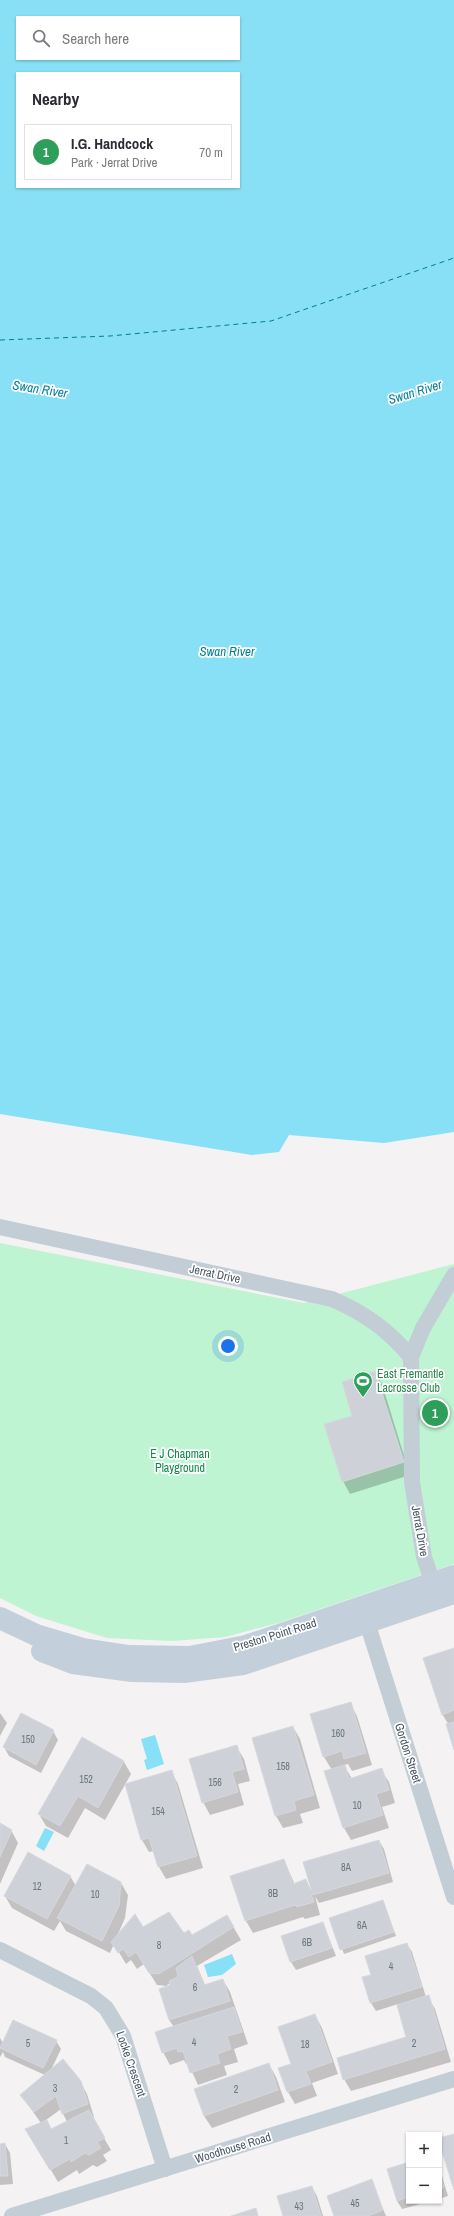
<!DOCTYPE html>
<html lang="en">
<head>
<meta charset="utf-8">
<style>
	:root { --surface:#fff; --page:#f7f7f7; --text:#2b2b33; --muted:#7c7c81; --line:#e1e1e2; --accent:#0f766e }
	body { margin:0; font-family:"Archivo Narrow",sans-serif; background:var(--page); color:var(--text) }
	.controls { position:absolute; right:12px; bottom:12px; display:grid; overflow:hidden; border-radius:0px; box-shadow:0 1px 3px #0004 }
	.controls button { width:36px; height:36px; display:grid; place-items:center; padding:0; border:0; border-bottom:1px solid var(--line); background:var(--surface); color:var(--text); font:20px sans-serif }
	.you { position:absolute; left:228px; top:1346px; width:14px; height:14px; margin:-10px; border:3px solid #fff; border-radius:50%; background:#1a73e8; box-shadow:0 0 0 6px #1a73e833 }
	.badge { display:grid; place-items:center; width:26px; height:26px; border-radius:50%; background:var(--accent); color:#fff; font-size:13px; font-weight:700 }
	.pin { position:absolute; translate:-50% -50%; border:2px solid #fff; box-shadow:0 1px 4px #0006 }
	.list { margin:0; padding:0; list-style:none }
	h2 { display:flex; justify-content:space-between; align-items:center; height:52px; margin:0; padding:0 16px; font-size:17px }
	h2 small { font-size:13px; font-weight:400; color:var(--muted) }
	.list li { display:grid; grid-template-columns:26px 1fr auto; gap:12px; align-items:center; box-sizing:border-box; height:56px; margin:0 8px 8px; padding:0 8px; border:1px solid var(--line); border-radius:0px }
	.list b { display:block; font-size:15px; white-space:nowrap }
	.list p { margin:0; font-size:13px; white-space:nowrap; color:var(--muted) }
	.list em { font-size:13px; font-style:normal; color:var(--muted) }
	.icon { flex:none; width:22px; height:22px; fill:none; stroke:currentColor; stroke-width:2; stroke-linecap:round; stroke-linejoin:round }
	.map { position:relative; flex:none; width:454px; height:2216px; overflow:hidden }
	.search { position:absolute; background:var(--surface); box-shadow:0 1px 3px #0004; left:16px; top:16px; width:224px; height:44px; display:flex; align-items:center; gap:10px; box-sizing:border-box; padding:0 14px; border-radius:0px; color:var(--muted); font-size:15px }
	.panel { position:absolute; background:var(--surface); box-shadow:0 1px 3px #0004; left:16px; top:72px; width:224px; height:116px; border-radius:0px }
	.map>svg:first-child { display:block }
</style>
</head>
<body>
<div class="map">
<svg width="454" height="2216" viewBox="0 0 454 2216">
	<rect width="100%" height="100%" fill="#f4f2f2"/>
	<!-- green -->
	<polygon fill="#bef4d2" points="0,1243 304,1303 454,1264 454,1564 278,1623 225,1637 172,1641 107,1638 36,1616 0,1598"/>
	<!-- water -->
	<g fill="#87e0f5" fill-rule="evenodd">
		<path d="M 0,0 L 454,0 L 454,1132 L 384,1143 L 289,1135 L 279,1152 L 252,1155 L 0,1114 ZM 17,17 L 239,17 L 239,59 L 17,59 ZM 17,73 L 239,73 L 239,187 L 17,187 Z"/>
		<polygon points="155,1735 164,1764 147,1770 144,1760 147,1759 141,1739"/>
		<polygon points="45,1828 54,1832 44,1851 36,1846"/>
		<polygon points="232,1954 236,1964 222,1975 208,1977 204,1965"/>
	</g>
	<!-- shadow -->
	<g fill="#0003" fill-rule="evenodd">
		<polygon points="375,1372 382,1384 410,1475 350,1494 343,1481 353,1416"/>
		<polygon points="454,1649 454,1746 449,1725 442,1714"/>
		<polygon points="350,1703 357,1716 372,1765 352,1771 348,1764 344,1765 352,1779 381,1770 389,1782 395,1803 382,1807 389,1828 351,1840 344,1828 332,1770 324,1757"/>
		<polygon points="0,1713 7,1723 0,1736"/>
		<polygon points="293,1727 300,1739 320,1808 300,1814 303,1823 283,1828 276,1816 253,1738"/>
		<polygon points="53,1731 58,1740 41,1773 9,1756 4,1747"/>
		<polygon points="82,1738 124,1762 131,1774 105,1820 85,1808 68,1838 46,1826 39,1814"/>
		<polygon points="236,1746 244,1759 250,1781 238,1784 244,1805 210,1815 203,1802"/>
		<polygon points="171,1771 178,1784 203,1868 166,1879 159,1867 154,1851 149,1852 142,1840 126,1785"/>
		<polygon points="0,1824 11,1830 18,1843 0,1884"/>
		<polygon points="379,1841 384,1849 393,1882 319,1903 315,1896 320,1915 305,1919 303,1917 253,1933 246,1921 284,1860 295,1885 306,1880 312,1892"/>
		<polygon points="70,1876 76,1886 121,1883 128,1895 125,1918 118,1934 143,1928 192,1937 227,1916 241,1940 197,1966 205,1985 223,1980 230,1992 248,2044 234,2049 238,2062 224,2066 227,2075 198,2085 188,2063 186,2064 184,2060 170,2065 163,2052 174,2027 169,2020 170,1983 166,1986 157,1985 144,1964 137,1969 131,1960 126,1964 114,1944 110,1953 66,1931 60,1921 54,1931 12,1908 5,1896"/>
		<polygon points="383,1901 396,1936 344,1954 331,1918"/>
		<polygon points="323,1923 336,1956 296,1970 291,1962"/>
		<polygon points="407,1944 412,1952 426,1997 428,1997 435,2009 451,2062 351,2091 344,2079 407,2038 398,2004 376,2011 371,2003 372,1976"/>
		<polygon points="315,2015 322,2028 338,2074 312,2083 317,2096 295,2104 288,2092 292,2064"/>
		<path d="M 0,2038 L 3,2043 L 56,2041 L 61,2049 L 51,2070 L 80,2081 L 87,2094 L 94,2117 L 92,2118 L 111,2150 L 103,2155 L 107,2161 L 97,2167 L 93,2165 L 79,2174 L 77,2170 L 58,2182 L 27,2129 L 41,2123 L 21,2095 L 45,2075 L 5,2057 L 3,2052 L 0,2057 ZM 61,2109 L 67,2122 L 51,2130 L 46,2120 Z"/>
		<polygon points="269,2064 276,2077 285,2102 212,2128 204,2116"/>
		<polygon points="5,2144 10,2153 13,2184 0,2185 0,2145"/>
		<polygon points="409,2164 409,2201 431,2201 402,2209 397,2201"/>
		<polygon points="439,2166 448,2196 439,2199"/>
		<polygon points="371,2180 386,2216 335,2216"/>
		<polygon points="312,2187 317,2196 323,2216 284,2216"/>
	</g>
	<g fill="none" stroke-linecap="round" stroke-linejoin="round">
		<!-- ferry -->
		<polyline stroke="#037d9a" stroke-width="1" stroke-dasharray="5 4" stroke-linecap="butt" points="0,340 110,336 271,321 454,258"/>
	</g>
	<!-- building -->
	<g fill="#ced1d8" stroke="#d5d8de">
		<polygon points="375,1371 404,1462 342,1482 324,1424 352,1416 342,1382"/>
		<polygon points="454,1648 454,1710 442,1715 423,1658"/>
		<polygon points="351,1702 366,1753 344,1759 342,1751 323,1757 310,1714"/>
		<polygon points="21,1713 54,1730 36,1765 3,1747"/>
		<polygon points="454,1722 454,1750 446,1724"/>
		<polygon points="293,1726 314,1795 294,1801 296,1810 275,1816 252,1738"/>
		<polygon points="82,1737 124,1761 98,1808 78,1796 60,1826 38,1814"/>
		<polygon points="237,1745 244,1769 232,1772 238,1792 202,1803 189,1759"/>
		<polygon points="345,1765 349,1779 382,1768 389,1790 376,1794 383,1815 343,1828 324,1771"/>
		<polygon points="172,1770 197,1856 158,1867 149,1838 141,1840 125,1784"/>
		<polygon points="0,1823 12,1830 0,1857"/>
		<polygon points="379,1840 389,1873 313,1895 303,1862"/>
		<polygon points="28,1852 71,1876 47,1919 4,1896"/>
		<polygon points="284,1859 293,1884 306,1879 314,1902 297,1907 295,1905 245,1921 230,1876"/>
		<polygon points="87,1864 121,1882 119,1906 102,1941 57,1918"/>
		<polygon points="383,1900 394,1932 340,1950 329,1918"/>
		<polygon points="169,1912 184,1933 189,1930 192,1935 227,1915 234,1927 159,1974 149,1973 136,1952 129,1957 123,1949 118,1953 111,1942 135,1914 143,1927"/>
		<polygon points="323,1922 332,1948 290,1962 281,1936"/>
		<polygon points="407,1943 422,1987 370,2003 362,1977 371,1975 365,1956"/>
		<polygon points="192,1956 204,1985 223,1979 230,2001 169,2020 159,1989 170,1985 169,1981 178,1977 176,1968"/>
		<polygon points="429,1995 445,2049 343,2080 337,2058 406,2037 397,2005"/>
		<polygon points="234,2007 242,2032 227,2036 231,2049 217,2054 220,2063 190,2073 183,2051 178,2052 177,2048 162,2053 155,2032"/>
		<polygon points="315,2014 332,2062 306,2071 311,2084 287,2092 278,2068 291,2064 278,2027"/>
		<polygon points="13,2020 57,2040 43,2068 0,2048"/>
		<polygon points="63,2059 81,2081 88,2104 62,2114 56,2096 34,2112 20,2095"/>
		<polygon points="269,2063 278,2090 204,2116 194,2089"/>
		<polygon points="89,2110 105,2138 97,2142 101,2148 89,2155 85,2153 71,2162 70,2159 50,2170 25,2129 47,2120 51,2129"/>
		<polygon points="454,2134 454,2190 439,2142 439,2138"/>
		<polygon points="5,2143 8,2176 0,2176 0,2144"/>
		<polygon points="409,2162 409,2197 397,2201 387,2169"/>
		<polygon points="439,2171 444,2187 439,2189"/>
		<polygon points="372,2179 383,2210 368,2216 334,2216 327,2196"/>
		<polygon points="312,2186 321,2216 283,2216 277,2196"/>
		<polygon points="256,2208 258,2216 231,2216"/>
	</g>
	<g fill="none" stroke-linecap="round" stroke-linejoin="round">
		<!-- minor -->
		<g stroke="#c2cdd5" stroke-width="16">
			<path d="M 0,1227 L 332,1299 C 366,1314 387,1329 411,1357"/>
			<polyline points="433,1583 424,1557 412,1482 411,1357 423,1328 454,1275"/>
			<polyline points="364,1613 454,1897"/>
			<polyline points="0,1950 91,1996 106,2008 123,2036 165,2169"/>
			<polyline points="12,2216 454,2079"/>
		</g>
		<!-- secondary -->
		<g stroke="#c3d0dc" stroke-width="22">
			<polyline points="0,1618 36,1635 83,1649 129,1656 190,1657 246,1646 454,1576"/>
			<polyline points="42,1651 73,1663 132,1671 184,1672 243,1664 454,1593"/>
		</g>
	</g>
	<!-- icons -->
	<defs>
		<symbol id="stadium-pin" viewBox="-11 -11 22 30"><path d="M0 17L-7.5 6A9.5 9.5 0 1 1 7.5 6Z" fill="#2e9e5b" stroke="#fff"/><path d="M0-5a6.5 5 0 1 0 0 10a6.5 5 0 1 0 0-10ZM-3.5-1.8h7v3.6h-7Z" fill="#fff"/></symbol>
	</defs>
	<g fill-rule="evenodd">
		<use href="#stadium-pin" x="352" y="1370" width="22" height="30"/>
	</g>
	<g text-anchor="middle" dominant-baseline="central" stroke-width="3.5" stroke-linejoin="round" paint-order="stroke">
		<!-- number labels -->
		<g font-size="10" fill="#697580">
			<text x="338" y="1733">160</text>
			<text x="28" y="1739">150</text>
			<text x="283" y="1766">158</text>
			<text x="86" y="1779">152</text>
			<text x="215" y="1782">156</text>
			<text x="357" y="1805">10</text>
			<text x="158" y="1811">154</text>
			<text x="346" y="1867">8A</text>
			<text x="37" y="1886">12</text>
			<text x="273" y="1893">8B</text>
			<text x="95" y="1894">10</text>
			<text x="362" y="1925">6A</text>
			<text x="307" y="1942">6B</text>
			<text x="159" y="1945">8</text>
			<text x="391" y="1966">4</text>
			<text x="195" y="1987">6</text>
			<text x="194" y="2042">4</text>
			<text x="28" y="2043">5</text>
			<text x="414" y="2043">2</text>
			<text x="305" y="2044">18</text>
			<text x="55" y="2088">3</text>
			<text x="236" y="2089">2</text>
			<text x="66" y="2140">1</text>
			<text x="355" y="2203">45</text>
			<text x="299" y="2206">43</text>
		</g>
		<!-- street labels -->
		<g font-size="12" fill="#475662" stroke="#fff">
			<text transform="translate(215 1274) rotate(12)">Jerrat Drive</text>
			<text transform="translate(420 1531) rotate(80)">Jerrat Drive</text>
			<text transform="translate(275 1635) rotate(-17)">Preston Point Road</text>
			<text transform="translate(408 1753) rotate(72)">Gordon Street</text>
			<text transform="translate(131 2064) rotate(71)">Locke Crescent</text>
			<text transform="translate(233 2148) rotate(-17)">Woodhouse Road</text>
		</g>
		<!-- leisure labels -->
		<g font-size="12" fill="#27864d" stroke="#fff" text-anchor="start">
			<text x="377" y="1374">East Fremantle<tspan x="377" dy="14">Lacrosse Club</tspan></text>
		</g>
		<!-- park labels -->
		<g font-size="12" fill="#0e8748" stroke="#fff">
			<text x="180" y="1454">E J Chapman<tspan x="180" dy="14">Playground</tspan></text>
		</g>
		<!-- water labels -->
		<g font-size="13" font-style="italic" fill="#037d9a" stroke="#fff">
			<text transform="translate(40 389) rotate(9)">Swan River</text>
			<text transform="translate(415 392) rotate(-17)">Swan River</text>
			<text x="227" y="651">Swan River</text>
		</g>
	</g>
</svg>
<div class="controls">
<button>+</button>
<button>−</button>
</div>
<div class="you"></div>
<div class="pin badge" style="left:435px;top:1413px;background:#2e9e5b">1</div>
<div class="search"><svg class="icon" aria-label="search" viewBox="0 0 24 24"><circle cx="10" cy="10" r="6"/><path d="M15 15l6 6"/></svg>Search here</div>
<section class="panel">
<h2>Nearby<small></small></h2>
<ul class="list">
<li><span class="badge" style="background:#2e9e5b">1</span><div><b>I.G. Handcock</b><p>Park · Jerrat Drive</p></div><em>70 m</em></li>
</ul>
</section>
</div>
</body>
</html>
